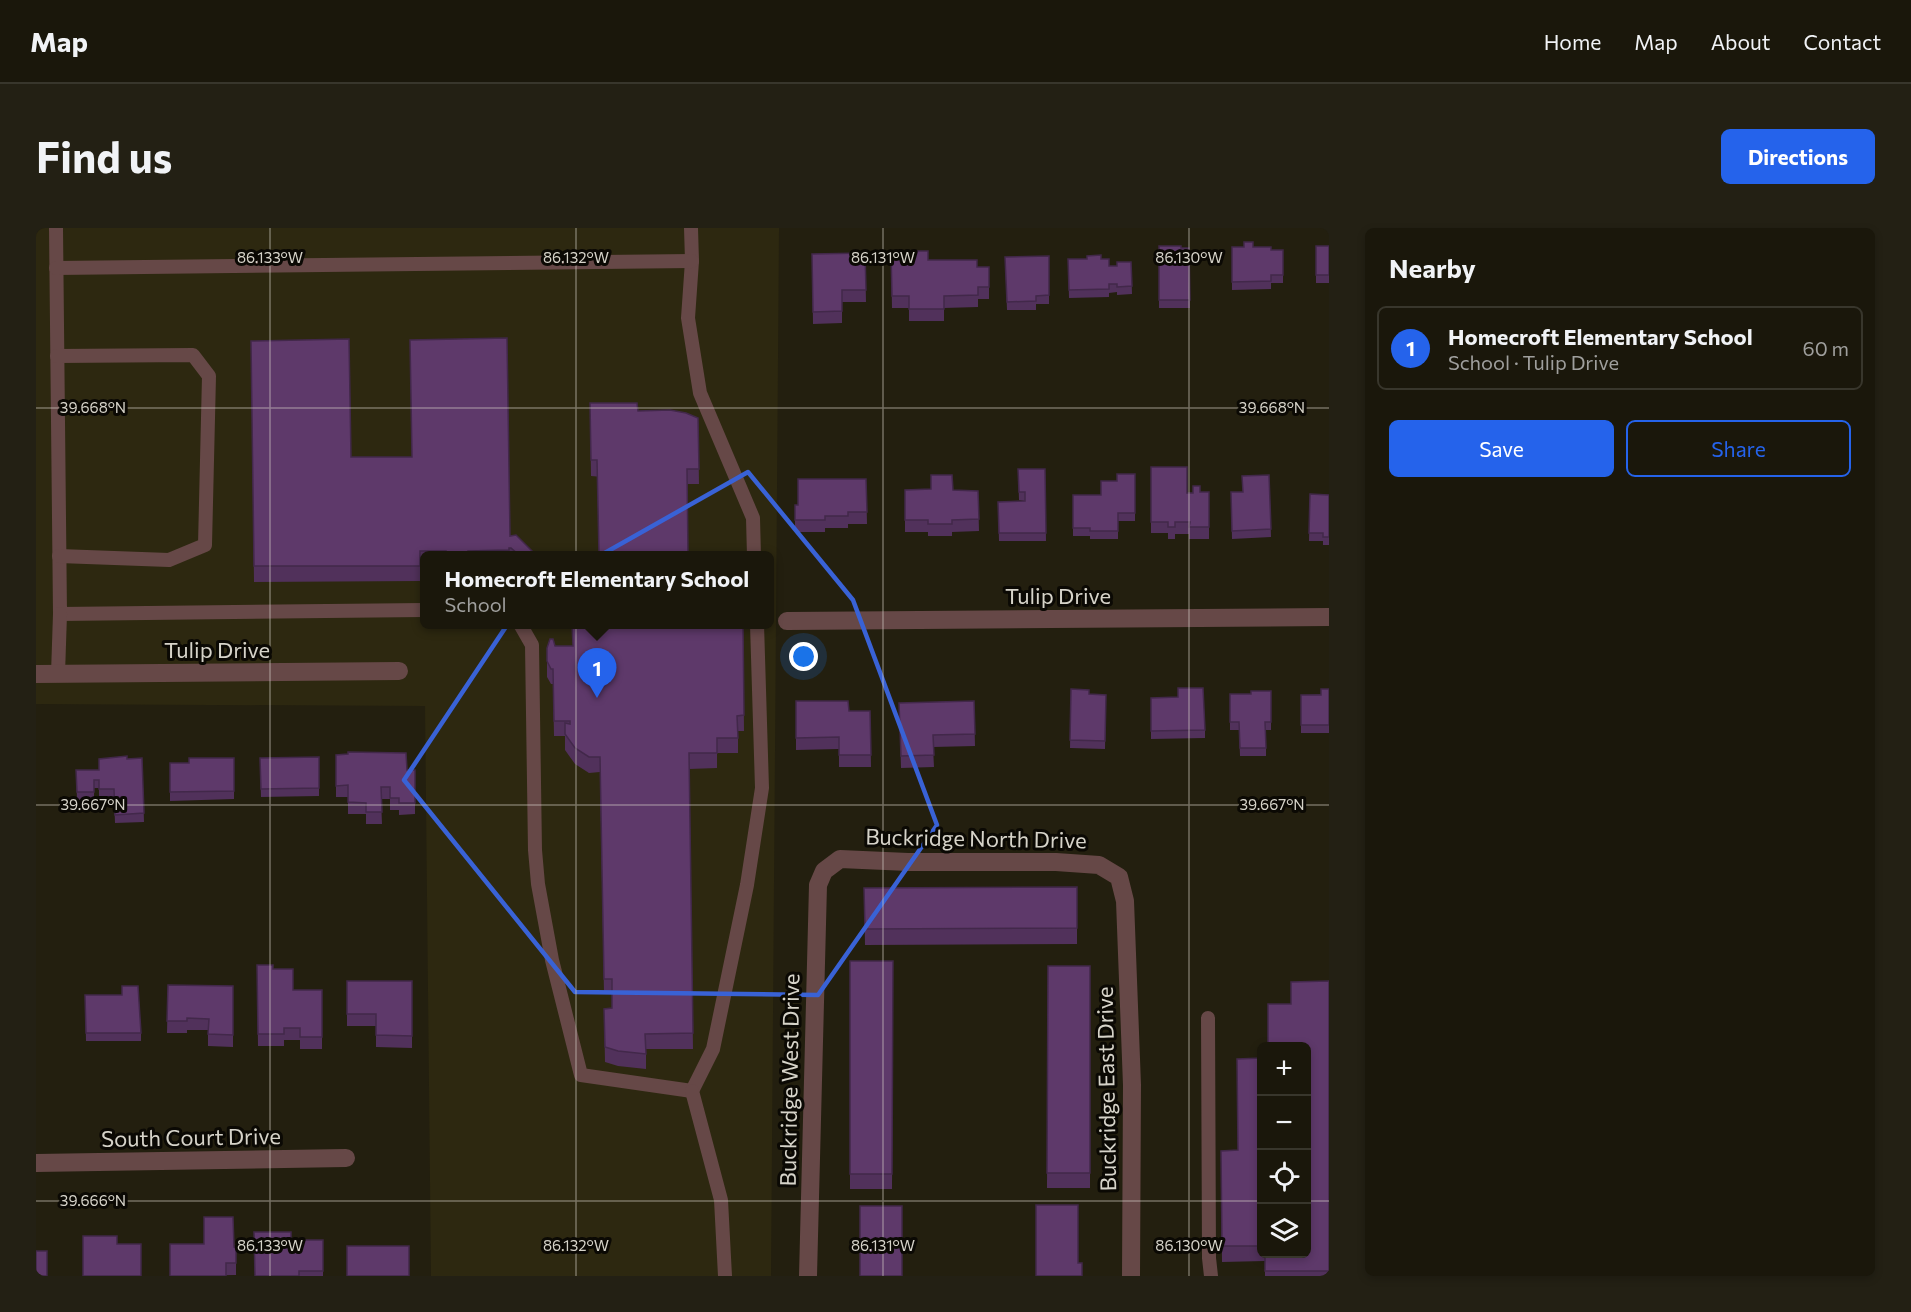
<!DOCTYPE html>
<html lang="en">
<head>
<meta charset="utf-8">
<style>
	:root { --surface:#1a170b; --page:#232014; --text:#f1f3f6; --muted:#9f9f9d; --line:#38362c; --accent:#2563eb }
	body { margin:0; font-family:Commissioner,sans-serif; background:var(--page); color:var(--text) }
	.controls { position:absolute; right:18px; bottom:18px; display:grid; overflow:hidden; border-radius:9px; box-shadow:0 3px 9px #0003 }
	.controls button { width:54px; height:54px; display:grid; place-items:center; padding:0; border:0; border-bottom:2px solid var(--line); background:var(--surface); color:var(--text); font:30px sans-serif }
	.you { position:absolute; left:768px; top:429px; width:21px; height:21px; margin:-15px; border:4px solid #fff; border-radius:50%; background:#1a73e8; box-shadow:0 0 0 9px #1a73e833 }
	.badge { display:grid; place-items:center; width:39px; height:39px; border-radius:50%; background:var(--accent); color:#fff; font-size:20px; font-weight:700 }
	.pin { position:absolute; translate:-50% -50px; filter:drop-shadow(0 2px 3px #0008) }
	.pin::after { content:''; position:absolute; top:32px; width:21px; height:18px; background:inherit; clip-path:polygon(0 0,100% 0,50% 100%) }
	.popup { position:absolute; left:384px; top:323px; width:354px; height:78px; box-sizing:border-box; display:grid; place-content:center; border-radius:9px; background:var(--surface); filter:drop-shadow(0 2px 4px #0005); font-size:20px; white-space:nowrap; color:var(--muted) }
	.popup b { font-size:22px; color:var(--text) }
	.popup::after { content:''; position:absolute; left:50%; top:100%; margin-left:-12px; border:12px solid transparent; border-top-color:var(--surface) }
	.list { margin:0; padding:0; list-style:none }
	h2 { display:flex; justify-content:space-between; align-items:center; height:78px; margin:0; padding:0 24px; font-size:26px }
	h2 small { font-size:20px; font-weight:400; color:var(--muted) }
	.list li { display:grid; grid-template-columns:39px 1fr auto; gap:18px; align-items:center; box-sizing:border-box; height:84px; margin:0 12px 12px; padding:0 12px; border:2px solid var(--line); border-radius:9px }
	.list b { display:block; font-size:22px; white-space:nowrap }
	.list p { margin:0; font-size:20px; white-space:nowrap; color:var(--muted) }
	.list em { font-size:20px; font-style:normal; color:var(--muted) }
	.actions { display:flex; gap:12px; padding:18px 24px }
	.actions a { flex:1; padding:14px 0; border:2px solid var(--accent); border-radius:9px; text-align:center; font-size:21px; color:var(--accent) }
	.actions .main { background:var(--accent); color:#fff }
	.icon { flex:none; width:33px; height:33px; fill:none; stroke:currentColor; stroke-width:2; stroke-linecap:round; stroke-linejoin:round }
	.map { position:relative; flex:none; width:1293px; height:1048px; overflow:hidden; border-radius:9px }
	header { display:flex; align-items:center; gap:36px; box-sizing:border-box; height:84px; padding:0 30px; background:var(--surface); border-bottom:2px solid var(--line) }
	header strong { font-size:28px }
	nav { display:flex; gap:33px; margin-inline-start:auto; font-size:21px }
	.intro { display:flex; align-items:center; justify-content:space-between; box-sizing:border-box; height:144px; padding:0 36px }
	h1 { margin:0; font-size:42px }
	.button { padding:15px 27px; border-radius:9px; background:var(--accent); color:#fff; font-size:21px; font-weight:700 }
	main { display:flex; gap:36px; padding:0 36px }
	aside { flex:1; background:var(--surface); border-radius:9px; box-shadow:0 3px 9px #0003 }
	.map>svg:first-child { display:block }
</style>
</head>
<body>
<header>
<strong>Map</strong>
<nav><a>Home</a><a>Map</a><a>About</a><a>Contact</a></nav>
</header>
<div class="intro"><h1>Find us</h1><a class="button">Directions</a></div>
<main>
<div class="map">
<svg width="1293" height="1048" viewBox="0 0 1293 1048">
	<rect width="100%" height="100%" fill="#231f0f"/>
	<!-- built -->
	<path fill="#2d2810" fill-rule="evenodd" d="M 0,0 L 743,0 L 735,1048 L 395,1048 L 389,478 L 0,476 ZM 388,328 L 734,328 L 734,396 L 388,396 Z"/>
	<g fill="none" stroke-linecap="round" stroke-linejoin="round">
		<!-- lane -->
		<g stroke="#664847" stroke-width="14">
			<polyline points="20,0 24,386 388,382"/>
			<polyline points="655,0 656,33 652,90 664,165 717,290 718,328"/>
			<polyline points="20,40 656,33"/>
			<polyline points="21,128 157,127 173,148 169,317 133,332 23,328"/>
			<polyline points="484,396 496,417 499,622 502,656 516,732 545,847 656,863 677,821 711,657 726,560 721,396"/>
			<polyline points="22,446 24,386"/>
			<polyline points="1172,790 1173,1030 1175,1048"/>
			<polyline points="656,863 685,972 689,1048"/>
		</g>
		<!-- street -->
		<g stroke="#664847" stroke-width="18">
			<polyline points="751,393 1293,389"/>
			<polyline points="0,446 363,443"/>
			<polyline points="0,935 310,930"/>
			<polyline points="772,1048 782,657 788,643 804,631 872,634 1020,634 1063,637 1083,649 1089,673 1096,857 1095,1048"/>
		</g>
	</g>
	<!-- wall -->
	<g fill="#51315b">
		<polygon points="1123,18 1145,20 1153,20 1154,80 1123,80"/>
		<rect x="1280" y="18" width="13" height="37"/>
		<polygon points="1196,19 1217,19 1235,22 1247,22 1247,55 1235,55 1235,61 1196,62"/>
		<polygon points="855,23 892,32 941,39 953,39 953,71 942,71 942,79 908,80 908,93 873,93 873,80 856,80"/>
		<polygon points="829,25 830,74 806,74 806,95 777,96 776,26"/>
		<polygon points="1013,28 1013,76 1000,76 1000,82 971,82 969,29"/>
		<polygon points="1032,31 1065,31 1073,38 1081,38 1095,34 1096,66 1081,67 1081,64 1073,65 1073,69 1033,70"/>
		<polygon points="215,113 315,229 474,308 500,327 388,327 388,339 384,339 384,353 218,354"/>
		<polygon points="554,175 602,183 662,190 663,256 651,256 555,248"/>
		<polygon points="1115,239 1151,265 1173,264 1173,311 1153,311 1153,306 1139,306 1139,311 1132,311 1132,305 1115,305"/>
		<polygon points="982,241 1009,241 1010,313 963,313 962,274 989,273 983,272"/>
		<polygon points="1099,246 1099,293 1082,293 1082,311 1054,311 1054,308 1037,308 1037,267 1065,267 1081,253"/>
		<polygon points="1233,247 1235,309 1196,311 1195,264 1207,264"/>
		<polygon points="830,251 831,296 812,296 812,300 789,300 789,304 759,304 759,277 762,277"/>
		<polygon points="869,262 942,263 943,303 916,304 916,308 892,308 892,304 869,304"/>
		<polygon points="1274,266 1293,267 1293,317 1287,317 1287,313 1273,313"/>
		<polygon points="707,396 708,503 702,503 702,525 681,525 681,540 653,541 657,821 610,821 610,841 582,838 569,834 568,781 576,780 576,766 568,766 564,544 553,545 539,536 529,522 529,508 518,508 517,456 515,456 511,449 511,420 519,418 536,418"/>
		<polygon points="1035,461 1053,466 1070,467 1069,521 1034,520"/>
		<polygon points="1235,463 1235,502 1230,502 1230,528 1204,528 1203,502 1194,502 1194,466 1215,466"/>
		<polygon points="1293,466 1293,505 1265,505 1265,467"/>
		<polygon points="1115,470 1169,502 1169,510 1115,511"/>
		<polygon points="760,473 813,483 834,483 835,539 803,539 803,521 760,522"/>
		<polygon points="938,473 939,518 897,519 898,539 865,540 863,475"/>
		<polygon points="300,527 371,542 379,542 379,586 363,587 363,582 354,582 354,571 345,571 346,596 330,596 330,586 312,586 312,569 300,569"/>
		<polygon points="283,529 283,568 225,569 224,530"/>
		<polygon points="106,530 108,594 79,595 78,569 63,569 63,560 58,560 58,572 41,572 40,542 63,542 91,531"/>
		<polygon points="198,530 198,571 134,573 134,535 153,535"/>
		<polygon points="1041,659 1041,716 829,717 828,660"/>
		<polygon points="814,733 857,733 856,961 814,961"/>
		<polygon points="221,737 237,741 257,762 286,762 286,821 264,821 264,812 248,812 248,818 222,818"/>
		<polygon points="1012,738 1054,738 1054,960 1011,960"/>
		<polygon points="311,753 376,753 376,820 340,819 340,798 311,798"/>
		<polygon points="1293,753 1293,1048 1229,1048 1229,1033 1186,1034 1185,923 1202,922 1226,830 1226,1026 1270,1026 1255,776"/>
		<polygon points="132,757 197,758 197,819 172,818 172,802 151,802 151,805 131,805"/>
		<polygon points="49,767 105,805 105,813 50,813"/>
		<polygon points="255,1012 287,1012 287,1048 219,1048"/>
		<polygon points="198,1019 200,1019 200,1047 134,1048"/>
	</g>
	<!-- building -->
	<g fill="#5e396a" stroke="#42284a" stroke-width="1.5">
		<polygon points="1208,14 1217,14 1217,19 1235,19 1235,22 1247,22 1247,47 1235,47 1235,53 1196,54 1196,19 1208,19"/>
		<polygon points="1123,18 1145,18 1145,20 1153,20 1154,72 1123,72"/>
		<rect x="1280" y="18" width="13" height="29"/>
		<polygon points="855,23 892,23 892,32 941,32 941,39 953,39 953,59 942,59 942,67 908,68 908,81 873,81 873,68 856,68"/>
		<polygon points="829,25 830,62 806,62 806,83 777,84 776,26"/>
		<polygon points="1065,27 1065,31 1073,31 1073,38 1081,38 1081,34 1095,34 1096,58 1081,59 1081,56 1073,56 1073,61 1033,62 1032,31 1051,31 1051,28"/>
		<polygon points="1013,28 1013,67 1000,68 1000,73 971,74 969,29"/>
		<polygon points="471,110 474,308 480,307 500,327 483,327 475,320 473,320 473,322 432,323 432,327 410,327 410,323 384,323 384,338 218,338 215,113 313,111 315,229 376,229 374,112"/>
		<polygon points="554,175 601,175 602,183 634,182 650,185 662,190 663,241 651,241 652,327 563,327 561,232 555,232"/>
		<polygon points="1115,239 1151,239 1151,265 1157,265 1157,258 1164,258 1164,264 1173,264 1173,299 1153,299 1154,294 1139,294 1139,299 1132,299 1132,294 1115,294"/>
		<polygon points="982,241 1009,241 1010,305 963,305 962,274 989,273 989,264 983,264"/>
		<polygon points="1081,246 1099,246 1099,285 1082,285 1082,303 1054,303 1054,300 1037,300 1037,267 1065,267 1065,253 1081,253"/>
		<polygon points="895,247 916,247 917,262 942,263 943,291 916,292 916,296 892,296 892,292 869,292 869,262 895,261"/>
		<polygon points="1233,247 1235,301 1196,303 1195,264 1207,264 1206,248"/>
		<polygon points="762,251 830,251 831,284 812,284 812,288 789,288 789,292 759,292 759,277 762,277"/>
		<polygon points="1274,266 1293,267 1293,309 1287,309 1287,305 1273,305"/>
		<polygon points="536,396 707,396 708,487 701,488 702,510 681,510 681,525 653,525 657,805 609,806 610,826 582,823 569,819 568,781 576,780 576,751 568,751 564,529 553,529 539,520 529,506 529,495 534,496 534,493 518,493 517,441 515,441 511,433 511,420 514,411 517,411 519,418 537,418"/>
		<polygon points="1142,460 1167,460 1169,502 1115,503 1115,470 1142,469"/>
		<polygon points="1035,461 1053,462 1053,466 1070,467 1069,513 1034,512"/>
		<polygon points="1285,461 1293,461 1293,497 1265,497 1265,467 1285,467"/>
		<polygon points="1215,463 1235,463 1235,494 1229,494 1230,520 1204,520 1203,494 1194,494 1194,466 1215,466"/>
		<polygon points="760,473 812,473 813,483 834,483 835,527 803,527 803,509 760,510"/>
		<polygon points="938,473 939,506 897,507 898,527 865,528 863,475"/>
		<polygon points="312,524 370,525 371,542 379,542 379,575 363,575 363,570 354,570 354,559 345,559 346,584 330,584 330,575 312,574 312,557 300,558 300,527 312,526"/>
		<polygon points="91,528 91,531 106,530 108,585 79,587 78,561 63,561 63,552 58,552 58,564 41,564 40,542 63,542 63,531"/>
		<polygon points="283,529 283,560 225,561 224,530"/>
		<polygon points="153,530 198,530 198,563 134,564 134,535 153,535"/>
		<polygon points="1041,659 1041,700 829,701 828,660"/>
		<polygon points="814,733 857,733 856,946 814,946"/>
		<polygon points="221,737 237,737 237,741 257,741 257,762 286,762 286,809 264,809 264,800 248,800 248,806 222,806"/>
		<polygon points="1012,738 1054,738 1054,945 1011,945"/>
		<polygon points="311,753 376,753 376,808 340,807 340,786 311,786"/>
		<polygon points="1293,753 1293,1043 1229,1043 1229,1026 1270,1026 1270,819 1232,819 1232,776 1255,776 1255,754"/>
		<polygon points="132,757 197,758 197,807 172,806 173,791 151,790 151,793 131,793"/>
		<polygon points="86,758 102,758 105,805 50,805 49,767 86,767"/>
		<polygon points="1226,830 1226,1018 1186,1018 1185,923 1202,922 1201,831"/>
		<polygon points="1000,977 1042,977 1042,1035 1046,1035 1046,1048 1000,1048"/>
		<rect x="824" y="978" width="42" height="70"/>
		<polygon points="168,989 197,989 198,1019 200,1019 200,1035 190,1035 190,1048 134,1048 134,1016 168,1016"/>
		<polygon points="218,1004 255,1004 255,1012 287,1012 287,1043 263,1043 263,1048 219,1048"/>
		<polygon points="47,1008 81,1008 81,1016 105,1016 105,1048 47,1048"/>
		<rect x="311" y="1018" width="62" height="30"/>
		<rect x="0" y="1023" width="11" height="25"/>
	</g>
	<!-- marked area -->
	<path fill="none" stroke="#3962d6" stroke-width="4.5" stroke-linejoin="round" d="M 712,244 L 817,372 L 901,597 L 782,767 L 539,764 L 368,552 L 489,370 Z"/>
	<!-- ticks -->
	<path fill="none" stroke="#d6d3c9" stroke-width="1.5" stroke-opacity="0.45" d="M 234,0 L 234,1048M 540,0 L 540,1048M 847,0 L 847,1048M 1153,0 L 1153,1048M 0,180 L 1293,180M 0,577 L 1293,577M 0,973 L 1226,973M 1270,973 L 1293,973"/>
	<g text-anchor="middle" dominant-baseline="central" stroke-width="6" stroke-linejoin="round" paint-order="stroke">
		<!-- street labels -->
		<g font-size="22" fill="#d6d3c9" stroke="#0b0904">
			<text x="1022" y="367">Tulip Drive</text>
			<text x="181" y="421">Tulip Drive</text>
			<text transform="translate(940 610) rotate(1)">Buckridge North Drive</text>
			<text transform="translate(753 852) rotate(-89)">Buckridge West Drive</text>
			<text transform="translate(1070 861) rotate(-91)">Buckridge East Drive</text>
			<text transform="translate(155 909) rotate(-1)">South Court Drive</text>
		</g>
	</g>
	<g font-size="15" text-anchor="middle" fill="#d6d3c9" stroke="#0b0904" stroke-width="6" stroke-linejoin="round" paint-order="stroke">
		<text x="234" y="35">86.133°W</text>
		<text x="540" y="35">86.132°W</text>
		<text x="847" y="35">86.131°W</text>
		<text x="1153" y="35">86.130°W</text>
		<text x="57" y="185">39.668°N</text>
		<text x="1236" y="185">39.668°N</text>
		<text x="57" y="582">39.667°N</text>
		<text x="1236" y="582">39.667°N</text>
		<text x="57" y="978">39.666°N</text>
		<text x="234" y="1023">86.133°W</text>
		<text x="540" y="1023">86.132°W</text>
		<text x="847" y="1023">86.131°W</text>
		<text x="1153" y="1023">86.130°W</text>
	</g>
</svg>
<div class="controls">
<button>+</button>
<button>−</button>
<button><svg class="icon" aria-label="locate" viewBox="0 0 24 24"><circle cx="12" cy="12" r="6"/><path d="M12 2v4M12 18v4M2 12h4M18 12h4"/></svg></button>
<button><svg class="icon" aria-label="layers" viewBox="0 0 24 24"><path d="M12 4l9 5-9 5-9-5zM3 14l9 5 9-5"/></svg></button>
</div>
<div class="you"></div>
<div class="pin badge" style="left:561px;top:470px">1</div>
<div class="popup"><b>Homecroft Elementary School</b>School</div>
</div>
<aside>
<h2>Nearby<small></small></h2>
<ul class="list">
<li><span class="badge">1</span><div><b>Homecroft Elementary School</b><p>School · Tulip Drive</p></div><em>60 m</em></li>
</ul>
<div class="actions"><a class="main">Save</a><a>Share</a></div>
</aside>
</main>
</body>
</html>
